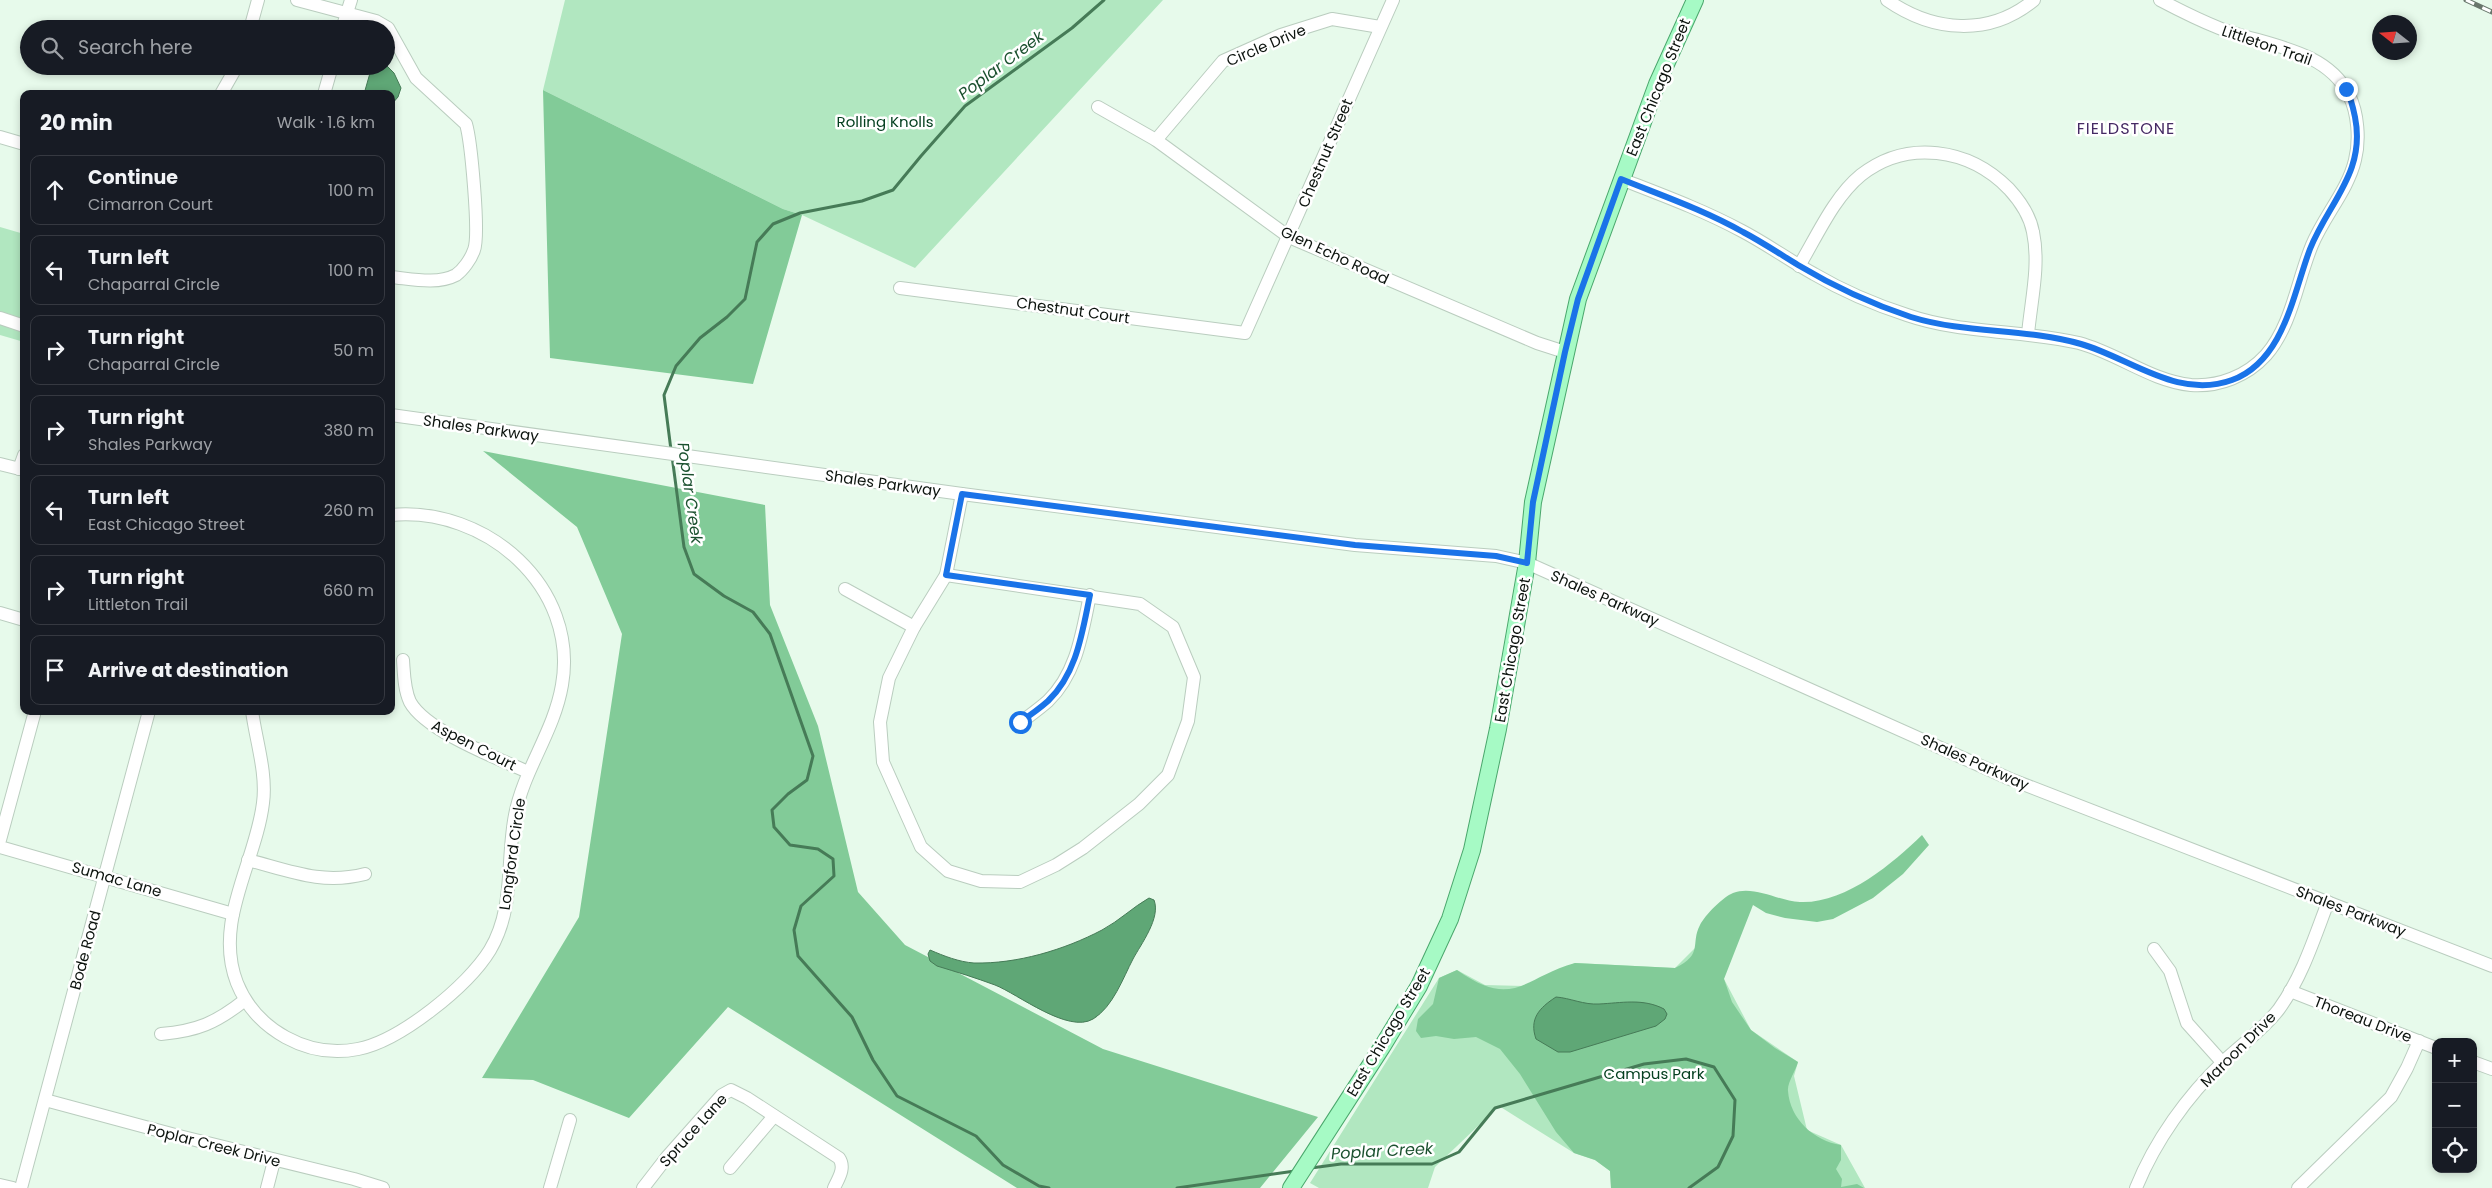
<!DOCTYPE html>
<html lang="en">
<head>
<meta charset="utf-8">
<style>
	:root { --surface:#171b24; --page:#242831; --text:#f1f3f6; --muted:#9ea1a6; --line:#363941 }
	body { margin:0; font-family:Poppins,sans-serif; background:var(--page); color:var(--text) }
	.controls { position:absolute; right:15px; bottom:15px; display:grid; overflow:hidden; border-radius:10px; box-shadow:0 2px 8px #0003 }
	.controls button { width:45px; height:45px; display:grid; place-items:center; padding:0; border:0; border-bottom:1px solid var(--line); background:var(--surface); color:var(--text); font:25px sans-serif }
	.compass { position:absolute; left:2372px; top:15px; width:45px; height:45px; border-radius:50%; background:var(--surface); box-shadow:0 2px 8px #0003; rotate:287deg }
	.stop { position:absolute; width:15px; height:15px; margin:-11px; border:4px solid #1a73e8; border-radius:50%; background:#fff }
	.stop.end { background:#1a73e8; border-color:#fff; box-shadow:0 1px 5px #0008 }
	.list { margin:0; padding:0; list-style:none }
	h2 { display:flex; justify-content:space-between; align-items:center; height:65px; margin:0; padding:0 20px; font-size:21px }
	h2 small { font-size:16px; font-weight:400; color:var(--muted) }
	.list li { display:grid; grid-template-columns:32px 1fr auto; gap:15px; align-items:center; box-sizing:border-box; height:70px; margin:0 10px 10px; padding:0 10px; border:1px solid var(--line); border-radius:10px }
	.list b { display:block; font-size:19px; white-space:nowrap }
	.list p { margin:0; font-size:16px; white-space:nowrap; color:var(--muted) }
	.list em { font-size:16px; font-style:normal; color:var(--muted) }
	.icon { flex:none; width:28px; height:28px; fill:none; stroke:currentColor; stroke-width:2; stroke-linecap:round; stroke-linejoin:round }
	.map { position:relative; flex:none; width:2492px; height:1188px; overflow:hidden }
	.search { position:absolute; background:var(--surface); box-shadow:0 2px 8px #0003; left:20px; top:20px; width:375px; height:55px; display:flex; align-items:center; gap:12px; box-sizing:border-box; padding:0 18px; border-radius:28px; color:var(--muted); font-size:19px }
	.panel { position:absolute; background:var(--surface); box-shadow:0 2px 8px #0003; left:20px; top:90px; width:375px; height:625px; border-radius:10px }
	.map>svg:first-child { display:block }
</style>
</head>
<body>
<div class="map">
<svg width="2492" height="1188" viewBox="0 0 2492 1188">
	<rect width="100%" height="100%" fill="#e7faeb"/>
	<!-- green -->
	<g fill="#b1e7c0">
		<polygon points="565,0 1163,0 915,268 802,215 783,209 543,90"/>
		<polygon points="0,227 24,234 24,342 0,335"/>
		<polygon points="1696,947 1724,979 1751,1030 1798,1062 1794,1076 1807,1130 1841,1145 1865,1188 1611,1188 1610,1171 1595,1160 1574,1153 1499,1106 1435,1167 1428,1188 1319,1188 1310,1183 1439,978 1457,970 1485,985 1524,986 1575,963 1675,968"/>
	</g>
	<!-- forest -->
	<g fill="#82cb98">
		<polygon points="543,90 783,209 802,215 753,384 550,358"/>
		<polygon points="483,451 765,505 770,605 818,726 858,892 905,945 1103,1049 1318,1117 1260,1188 1017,1188 728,1007 629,1118 533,1080 482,1078 579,917 622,634 577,527"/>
		<path d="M 1922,835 L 1929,845 L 1903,874 L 1873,898 L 1833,919 L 1817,922 L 1785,918 L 1766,913 L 1753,905 L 1724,979 L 1732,1002 L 1751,1030 L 1775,1048 L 1798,1062 C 1796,1070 1787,1083 1788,1091 C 1790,1119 1814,1141 1841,1145 L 1841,1160 L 1836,1169 L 1842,1179 L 1841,1187 L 1857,1184 L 1864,1188 L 1611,1188 L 1610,1171 L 1595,1160 L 1574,1153 L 1556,1132 L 1520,1074 L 1500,1049 L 1476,1037 L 1454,1039 L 1436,1036 L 1421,1038 L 1416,1031 L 1418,1019 L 1433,1004 L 1439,978 L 1457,970 C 1514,1010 1522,978 1575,963 L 1675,968 C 1704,954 1690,944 1700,925 C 1705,915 1723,897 1733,893 C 1754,885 1778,901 1800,902 C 1845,904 1892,864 1922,835 Z"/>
	</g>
	<!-- water -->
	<g fill="#5fa776" stroke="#467b57">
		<polygon points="386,65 394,73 401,88 398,97 391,105 391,94 364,94 372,66"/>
		<path d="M 1149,898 L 1154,900 C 1161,918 1141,944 1133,959 C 1123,978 1113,1007 1093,1019 C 1068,1034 1018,994 995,985 C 976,978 957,972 937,966 L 930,961 L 928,954 L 930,950 C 944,956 959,962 974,963 C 1017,964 1064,950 1102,930 C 1119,921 1133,907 1149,898 Z"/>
		<path d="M 1556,997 C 1570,998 1584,1005 1599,1004 C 1621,1003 1643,998 1664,1009 L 1667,1014 L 1665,1019 L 1656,1026 L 1570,1052 L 1558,1052 L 1536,1039 C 1529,1019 1539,1008 1556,997 Z"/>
	</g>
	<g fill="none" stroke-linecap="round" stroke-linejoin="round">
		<!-- stream -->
		<g stroke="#467b57" stroke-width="3">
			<polyline points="671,450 664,395 676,366 700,338 727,317 745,299 757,242 773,224 800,213 862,201 893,190 921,156 965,106 1072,28 1104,0"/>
			<polyline points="672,456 684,547 694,574 724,596 753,612 770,634 813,756 807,780 788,794 772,810 774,827 790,845 818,849 833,859 834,876 801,906 794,930 798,956 852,1017 873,1060 897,1096 976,1136 1003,1165 1039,1186 1049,1188"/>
			<polyline points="1311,1168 1341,1164 1432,1164 1459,1152 1495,1108 1644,1064 1686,1059 1714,1067 1735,1100 1733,1136 1718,1167 1689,1188"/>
			<polyline points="1177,1188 1295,1171"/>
		</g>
		<defs>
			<g id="minor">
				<path d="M 297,0 L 376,21 L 388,28 L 416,78 L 466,124 C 471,141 480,235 474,250 C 471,259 463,270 456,275 C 437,285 412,279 391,277"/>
				<path d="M 1887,0 C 1933,32 1989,37 2034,0"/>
				<polyline points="250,29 258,0"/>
				<polyline points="342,29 351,0"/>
				<polyline points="221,94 237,66"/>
				<polyline points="324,94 332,66"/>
				<polyline points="1098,107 1156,140 1289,237 1537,343 1565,352"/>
				<polyline points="0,137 24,144"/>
				<polyline points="1156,140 1223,61 1281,35 1332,19 1380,27"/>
				<path d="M 1621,179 C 1662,195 1703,210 1742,231 C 1767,244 1790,261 1814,274 C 1843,291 1876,305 1907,315 C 1962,334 2022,330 2079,343 C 2117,353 2151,381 2191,385 C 2219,387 2247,376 2266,355 C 2292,325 2297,281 2312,245 C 2324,216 2348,190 2355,160 C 2360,140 2358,113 2349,95 C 2326,48 2262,45 2219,28 C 2199,20 2179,10 2160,0"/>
				<path d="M 1799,266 C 1817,236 1834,197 1861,175 C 1907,139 1969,148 2009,189 C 2020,201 2030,216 2033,232 C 2040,265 2031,301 2028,334"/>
				<polyline points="900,288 1245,333 1393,0"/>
				<polyline points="0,318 24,326"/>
				<polyline points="391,415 962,494 1355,545 1496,556 1527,563 2010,779 2492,966"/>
				<polyline points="0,464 24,470"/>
				<polyline points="19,469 24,455"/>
				<polygon points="946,575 1140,604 1173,627 1194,677 1188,721 1168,775 1139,804 1083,848 1056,865 1020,882 981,881 948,871 921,847 883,762 880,722 889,678 914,627"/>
				<polyline points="946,575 962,494"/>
				<polyline points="845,589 914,627"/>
				<polyline points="0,613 24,620"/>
				<path d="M 403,660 C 404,674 404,689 410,702 C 426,731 497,758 528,772"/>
				<path d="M 252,711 C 256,741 267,773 263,803 C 256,862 213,922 237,983 C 256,1030 308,1059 358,1049 C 400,1041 468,986 490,950 C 515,908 506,861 515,815 C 524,769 554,732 562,685 C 579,587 486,506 391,515"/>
				<path d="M 1020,723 C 1029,716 1039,709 1048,701 C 1077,673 1082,633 1090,595"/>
				<polyline points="0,840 35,711"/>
				<polyline points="0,847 233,914"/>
				<path d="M 248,860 C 290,871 322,885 365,874"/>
				<polyline points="2154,949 2170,971 2187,1023 2222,1062"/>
				<polyline points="2290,991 2436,1048"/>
				<path d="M 161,1034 C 197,1031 216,1023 245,1000"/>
				<polyline points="2473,1062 2492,1069"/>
				<polyline points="45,1100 179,1136 354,1179 383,1188"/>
				<polyline points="730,1168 774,1116"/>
				<polyline points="0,1185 13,1188"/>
				<polyline points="21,1188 149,711"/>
				<polyline points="267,1188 274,1161"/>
				<polyline points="550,1188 570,1120"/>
				<path d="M 643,1188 L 667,1157 L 722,1095 L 731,1090 L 747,1098 L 839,1158 C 846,1168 838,1179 834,1188"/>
				<path d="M 2136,1188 C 2155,1141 2187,1096 2224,1061 C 2242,1044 2264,1029 2279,1009 C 2302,977 2314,939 2328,902"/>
				<polyline points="2298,1188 2391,1097 2407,1068 2419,1041"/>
			</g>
			<polyline id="major" points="1291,1188 1382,1047 1419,986 1450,919 1472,850 1498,729 1527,563 1533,502 1578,299 1657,84 1695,0"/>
		</defs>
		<!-- minor casing -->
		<use href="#minor" stroke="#bacdbf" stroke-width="14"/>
		<!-- major casing -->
		<use href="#major" stroke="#4aa76c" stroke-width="18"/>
		<!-- minor -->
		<use href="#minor" stroke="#fff" stroke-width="12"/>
		<!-- major -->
		<use href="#major" stroke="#a6fac5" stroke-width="16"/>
		<defs>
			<polyline id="rail" points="2466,0 2492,12"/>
		</defs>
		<!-- rail casing -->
		<use href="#rail" stroke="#69766c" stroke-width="5"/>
		<!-- rail -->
		<use href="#rail" stroke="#fff" stroke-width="3" stroke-dasharray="9" stroke-linecap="butt"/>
	</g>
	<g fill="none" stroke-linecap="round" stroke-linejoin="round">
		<!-- route -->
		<path stroke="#1a73e8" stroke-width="6" d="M 1020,722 C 1029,716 1039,709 1048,701 C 1077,673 1082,633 1090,595 L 946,575 L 962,494 L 1355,545 L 1496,556 L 1527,563 L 1533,502 L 1565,352 L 1578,299 L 1621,179 C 1663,196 1704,210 1743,232 C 1762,242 1780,254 1798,265 C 1833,286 1872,304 1911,317 C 1966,334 2025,328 2081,344 C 2130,358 2178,400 2232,380 C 2284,361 2293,294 2310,249 C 2329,202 2366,172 2355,117 C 2353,107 2351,98 2346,89"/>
	</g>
	<g text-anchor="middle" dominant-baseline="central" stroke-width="5" stroke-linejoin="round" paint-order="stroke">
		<!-- street labels -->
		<g font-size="15" fill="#0c130e" stroke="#fff">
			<text transform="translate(1266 45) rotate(-23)">Circle Drive</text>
			<text transform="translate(2267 45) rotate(19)">Littleton Trail</text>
			<text transform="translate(1658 87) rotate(-68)">East Chicago Street</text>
			<text transform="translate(1325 153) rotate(-67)">Chestnut Street</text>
			<text transform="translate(1335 255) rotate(25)">Glen Echo Road</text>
			<text transform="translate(1073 310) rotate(8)">Chestnut Court</text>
			<text transform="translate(481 428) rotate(8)">Shales Parkway</text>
			<text transform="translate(883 483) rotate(8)">Shales Parkway</text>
			<text transform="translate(1605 598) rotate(24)">Shales Parkway</text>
			<text transform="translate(1512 650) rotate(-80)">East Chicago Street</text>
			<text transform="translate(474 745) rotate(27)">Aspen Court</text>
			<text transform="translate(1975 762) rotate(24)">Shales Parkway</text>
			<text transform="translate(512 854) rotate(-82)">Longford Circle</text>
			<text transform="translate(117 879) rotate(16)">Sumac Lane</text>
			<text transform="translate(2351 911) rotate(21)">Shales Parkway</text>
			<text transform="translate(85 950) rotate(-75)">Bode Road</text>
			<text transform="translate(2363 1019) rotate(21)">Thoreau Drive</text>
			<text transform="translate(1388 1032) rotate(-59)">East Chicago Street</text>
			<text transform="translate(2238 1049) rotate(-45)">Maroon Drive</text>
			<text transform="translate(693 1130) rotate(-48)">Spruce Lane</text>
			<text transform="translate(214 1145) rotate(14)">Poplar Creek Drive</text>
		</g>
		<!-- park labels -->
		<g font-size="15" fill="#054020" stroke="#fff">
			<text x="885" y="121">Rolling Knolls</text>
			<text x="1654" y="1073">Campus Park</text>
		</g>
		<!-- water labels -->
		<g font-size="16" font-style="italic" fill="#1b512f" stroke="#fff">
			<text transform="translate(1001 65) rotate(-37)">Poplar Creek</text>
			<text transform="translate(690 493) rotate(82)">Poplar Creek</text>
			<text transform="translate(1382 1151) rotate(-3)">Poplar Creek</text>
		</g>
		<!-- neighbourhood labels -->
		<g font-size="16" letter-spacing="1" fill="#452a64" stroke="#fff">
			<text x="2126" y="128">FIELDSTONE</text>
		</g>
	</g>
</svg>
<div class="controls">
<button>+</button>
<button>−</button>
<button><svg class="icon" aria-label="locate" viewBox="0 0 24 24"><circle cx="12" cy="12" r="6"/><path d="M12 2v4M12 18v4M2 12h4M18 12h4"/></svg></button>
</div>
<svg class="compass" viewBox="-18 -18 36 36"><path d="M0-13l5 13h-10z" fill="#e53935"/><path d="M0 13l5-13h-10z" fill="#9ea1a6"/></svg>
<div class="stop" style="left:1020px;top:722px"></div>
<div class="stop end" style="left:2346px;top:89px"></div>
<div class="search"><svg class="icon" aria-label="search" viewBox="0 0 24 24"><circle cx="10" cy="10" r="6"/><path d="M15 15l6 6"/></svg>Search here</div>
<section class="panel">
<h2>20 min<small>Walk · 1.6 km</small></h2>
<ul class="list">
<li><svg class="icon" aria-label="ahead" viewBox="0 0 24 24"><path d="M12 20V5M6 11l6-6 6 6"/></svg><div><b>Continue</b><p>Cimarron Court</p></div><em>100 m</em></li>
<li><svg class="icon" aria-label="left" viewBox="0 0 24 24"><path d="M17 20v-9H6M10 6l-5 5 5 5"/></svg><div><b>Turn left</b><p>Chaparral Circle</p></div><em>100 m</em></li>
<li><svg class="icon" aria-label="right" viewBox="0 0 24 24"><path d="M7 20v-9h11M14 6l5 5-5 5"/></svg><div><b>Turn right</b><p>Chaparral Circle</p></div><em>50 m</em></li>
<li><svg class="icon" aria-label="right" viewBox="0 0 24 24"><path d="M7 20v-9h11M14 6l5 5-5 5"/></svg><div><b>Turn right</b><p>Shales Parkway</p></div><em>380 m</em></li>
<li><svg class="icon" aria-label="left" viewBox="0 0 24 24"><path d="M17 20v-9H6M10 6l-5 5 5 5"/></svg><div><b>Turn left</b><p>East Chicago Street</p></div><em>260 m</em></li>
<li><svg class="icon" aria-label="right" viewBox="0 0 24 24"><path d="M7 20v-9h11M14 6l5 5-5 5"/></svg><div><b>Turn right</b><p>Littleton Trail</p></div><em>660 m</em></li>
<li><svg class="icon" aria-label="arrive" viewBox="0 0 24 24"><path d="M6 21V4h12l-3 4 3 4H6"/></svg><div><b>Arrive at destination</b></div></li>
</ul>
</section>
</div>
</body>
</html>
